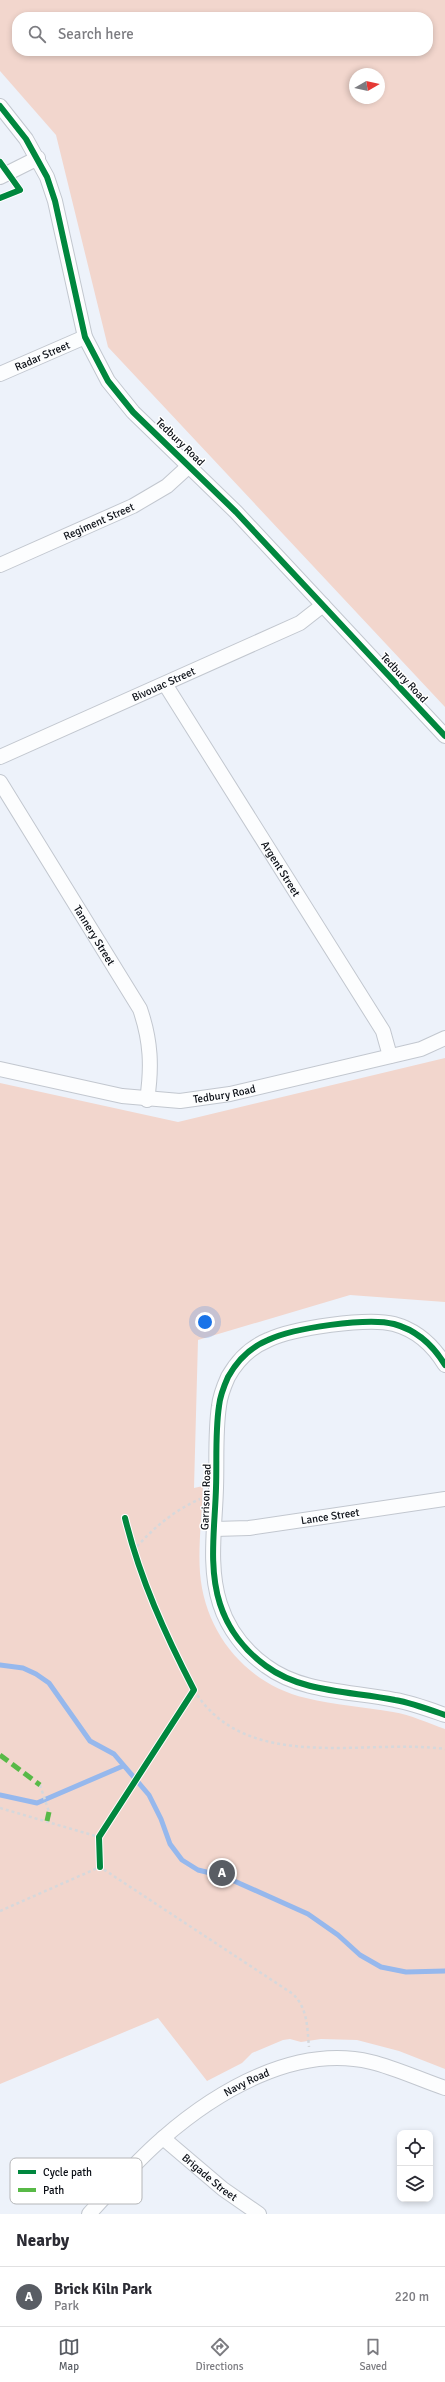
<!DOCTYPE html>
<html lang="en">
<head>
<meta charset="utf-8">
<style>
	:root { --surface:#fff; --page:#f2f2f3; --text:#2b2b33; --muted:#7c7c81; --line:#e1e1e2; --accent:#595d64 }
	body { margin:0; font-family:Signika,sans-serif; background:var(--page); color:var(--text) }
	.controls { position:absolute; right:12px; bottom:12px; display:grid; overflow:hidden; border-radius:8px; box-shadow:0 2px 6px #0003 }
	.controls button { width:36px; height:36px; display:grid; place-items:center; padding:0; border:0; border-bottom:1px solid var(--line); background:var(--surface); color:var(--text); font:20px sans-serif }
	.compass { position:absolute; left:349px; top:68px; width:36px; height:36px; border-radius:50%; background:var(--surface); box-shadow:0 2px 6px #0003; rotate:81deg }
	.you { position:absolute; left:205px; top:1322px; width:14px; height:14px; margin:-10px; border:3px solid #fff; border-radius:50%; background:#1a73e8; box-shadow:0 0 0 6px #1a73e833 }
	.badge { display:grid; place-items:center; width:26px; height:26px; border-radius:50%; background:var(--accent); color:#fff; font-size:13px; font-weight:700 }
	.pin { position:absolute; translate:-50% -50%; border:2px solid #fff; box-shadow:0 1px 4px #0006 }
	.list { margin:0; padding:0; list-style:none }
	h2 { display:flex; justify-content:space-between; align-items:center; height:52px; margin:0; padding:0 16px; font-size:17px }
	h2 small { font-size:13px; font-weight:400; color:var(--muted) }
	.list li { display:grid; grid-template-columns:26px 1fr auto; gap:12px; align-items:center; box-sizing:border-box; height:60px; padding:0 16px; border-top:1px solid var(--line) }
	.list b { display:block; font-size:15px; white-space:nowrap }
	.list p { margin:0; font-size:13px; white-space:nowrap; color:var(--muted) }
	.list em { font-size:13px; font-style:normal; color:var(--muted) }
	.icon { flex:none; width:22px; height:22px; fill:none; stroke:currentColor; stroke-width:2; stroke-linecap:round; stroke-linejoin:round }
	.map { position:relative; flex:none; width:445px; height:2214px; overflow:hidden }
	.search { position:absolute; background:var(--surface); box-shadow:0 2px 6px #0003; left:12px; right:12px; top:12px; height:44px; display:flex; align-items:center; gap:10px; box-sizing:border-box; padding:0 14px; border-radius:16px; color:var(--muted); font-size:15px }
	.sheet { height:112px; background:var(--surface) }
	nav { display:flex; justify-content:space-around; align-items:center; box-sizing:border-box; height:56px; border-top:1px solid var(--line); background:var(--surface); font-size:11px; color:var(--muted) }
	nav a { display:grid; justify-items:center; gap:2px }
	nav .on { color:var(--accent) }
	.map>svg:first-child { display:block }
</style>
</head>
<body>
<div class="map">
<svg width="445" height="2214" viewBox="0 0 445 2214">
	<rect width="100%" height="100%" fill="#edf2fa"/>
	<!-- green -->
	<g fill="#f2d6cd" fill-rule="evenodd">
		<path d="M 0,0 L 445,0 L 445,707 L 108,347 L 56,135 L 0,71 ZM 17,17 L 428,17 L 428,51 L 17,51 ZM 355,74 L 379,74 L 379,98 L 355,98 Z"/>
		<path d="M 445,1058 L 445,1302 L 350,1295 L 198,1340 L 194,1488 L 203,1486 C 202,1514 198,1545 200,1573 C 205,1634 247,1684 306,1698 C 335,1705 364,1707 393,1712 C 411,1715 428,1723 445,1729 L 445,2069 L 399,2051 L 357,2040 L 321,2039 L 301,2042 L 290,2039 L 283,2040 L 252,2053 L 242,2063 L 207,2081 L 158,2018 L 0,2084 L 0,1083 L 178,1122 Z"/>
	</g>
	<g fill="none" stroke-linecap="round" stroke-linejoin="round">
		<!-- stream -->
		<g stroke="#96b8ed" stroke-width="5">
			<polyline points="0,1665 23,1668 36,1674 49,1683 90,1741 114,1754 149,1795 161,1819 170,1844 182,1860 198,1870 223,1876 308,1914 338,1935 360,1955 381,1967 406,1972 445,1971"/>
			<polyline points="0,1795 37,1803 123,1766"/>
		</g>
		<defs>
			<g id="minor">
				<polyline points="0,106 26,139 47,177 55,201 85,337 108,381 133,412 236,512 445,736"/>
				<polyline points="0,177 38,158"/>
				<path id="s1" d="M 0,374 L 85,337"/>
				<path id="s2" d="M 0,565 L 133,506 L 167,486 L 190,465"/>
				<path id="s3" d="M 165,684 L 383,1031 L 390,1056"/>
				<path id="s4" d="M 0,757 L 300,623 L 323,605"/>
				<path id="s5" d="M 0,782 L 140,1009 C 151,1041 152,1067 147,1100"/>
				<path id="s6" d="M 0,1069 L 122,1096 L 180,1101 L 230,1094 L 421,1049 L 445,1038"/>
				<path d="M 445,1365 C 433,1345 416,1330 394,1324 C 368,1317 293,1328 268,1340 C 251,1347 237,1361 228,1377 C 224,1386 220,1396 219,1406 C 215,1433 217,1461 216,1488 C 215,1526 208,1567 220,1604 C 228,1629 245,1651 266,1666 C 302,1693 352,1691 395,1700 C 412,1703 428,1709 445,1715"/>
				<path id="s7" d="M 215,1529 L 249,1528 L 445,1499"/>
				<path id="s8" d="M 163,2138 L 223,2189 L 259,2214"/>
				<path id="s9" d="M 89,2214 C 113,2188 136,2161 163,2138 C 217,2091 296,2044 371,2062 C 396,2068 421,2080 445,2088"/>
			</g>
		</defs>
		<!-- minor casing -->
		<use href="#minor" stroke="#c2c7cf" stroke-width="16"/>
		<!-- path -->
		<g stroke="#d6d8db" stroke-width="2.5" stroke-dasharray="3 3" stroke-linecap="butt">
			<path d="M 133,1551 C 152,1529 173,1511 200,1499"/>
			<path d="M 194,1690 C 246,1775 365,1738 445,1749"/>
			<polyline points="40,1785 49,1812"/>
			<polyline points="0,1808 99,1837"/>
			<path d="M 0,1911 L 100,1867 L 293,1994 C 308,2009 307,2027 309,2047"/>
		</g>
		<!-- minor -->
		<use href="#minor" stroke="#fcfdfe" stroke-width="14"/>
		<!-- quiet -->
		<g stroke="#58b947" stroke-width="5" stroke-dasharray="10 5" stroke-linecap="butt">
			<polyline points="0,1755 40,1785"/>
			<polyline points="47,1821 49,1812"/>
		</g>
		<defs>
			<g id="cycleway">
				<polyline points="0,106 26,139 47,177 55,201 85,337 108,381 133,412 236,512 445,736"/>
				<polyline points="0,162 20,190 0,198"/>
				<path d="M 445,1365 C 433,1345 416,1330 394,1324 C 368,1317 293,1328 268,1340 C 251,1347 237,1361 228,1377 C 224,1386 220,1396 219,1406 C 215,1433 217,1461 216,1488 C 215,1526 208,1567 220,1604 C 228,1629 245,1651 266,1666 C 302,1693 352,1691 395,1700 C 412,1703 428,1709 445,1715"/>
				<path d="M 100,1867 L 99,1837 L 194,1690 C 165,1634 140,1579 125,1518"/>
			</g>
		</defs>
		<!-- cycleway casing -->
		<use href="#cycleway" stroke="#fff" stroke-width="8"/>
		<!-- cycleway -->
		<use href="#cycleway" stroke="#00873e" stroke-width="6"/>
	</g>
	<g text-anchor="middle" dominant-baseline="central" stroke-width="3" stroke-linejoin="round" paint-order="stroke">
		<!-- street labels -->
		<g font-size="11" fill="#090d14" stroke="#fff">
			<text stroke="none"><textPath href="#s1" startOffset="46">Radar Street</textPath></text>
			<text transform="translate(180 442) rotate(44)">Tedbury Road</text>
			<text stroke="none"><textPath href="#s2" startOffset="108">Regiment Street</textPath></text>
			<text transform="translate(404 678) rotate(47)">Tedbury Road</text>
			<text stroke="none"><textPath href="#s4" startOffset="179">Bivouac Street</textPath></text>
			<text stroke="none"><textPath href="#s3" startOffset="218">Argent Street</textPath></text>
			<text stroke="none"><textPath href="#s5" startOffset="180">Tannery Street</textPath></text>
			<text stroke="none"><textPath href="#s6" startOffset="228">Tedbury Road</textPath></text>
			<text transform="translate(206 1497) rotate(-88)">Garrison Road</text>
			<text stroke="none"><textPath href="#s7" startOffset="116">Lance Street</textPath></text>
			<text stroke="none"><textPath href="#s9" startOffset="207">Navy Road</textPath></text>
			<text stroke="none"><textPath href="#s8" startOffset="61">Brigade Street</textPath></text>
		</g>
	</g>
	<!-- legend -->
	<rect x="10" y="2158" width="132" height="46" rx="6" fill="#fff" stroke="#b5b6b8" stroke-width="1"/>
	<rect x="18" y="2170" width="18" height="4" fill="#00873e"/>
	<rect x="18" y="2188" width="18" height="4" fill="#58b947"/>
	<g font-size="11" fill="#090d14">
		<text x="43" y="2176">Cycle path</text>
		<text x="43" y="2194">Path</text>
	</g>
</svg>
<div class="controls">
<button><svg class="icon" aria-label="locate" viewBox="0 0 24 24"><circle cx="12" cy="12" r="6"/><path d="M12 2v4M12 18v4M2 12h4M18 12h4"/></svg></button>
<button><svg class="icon" aria-label="layers" viewBox="0 0 24 24"><path d="M12 4l9 5-9 5-9-5zM3 14l9 5 9-5"/></svg></button>
</div>
<svg class="compass" viewBox="-18 -18 36 36"><path d="M0-13l5 13h-10z" fill="#e53935"/><path d="M0 13l5-13h-10z" fill="#7c7c81"/></svg>
<div class="you"></div>
<div class="pin badge" style="left:222px;top:1873px">A</div>
<div class="search"><svg class="icon" aria-label="search" viewBox="0 0 24 24"><circle cx="10" cy="10" r="6"/><path d="M15 15l6 6"/></svg>Search here</div>
</div>
<section class="sheet">
<h2>Nearby<small></small></h2>
<ul class="list">
<li><span class="badge">A</span><div><b>Brick Kiln Park</b><p>Park</p></div><em>220 m</em></li>
</ul>
</section>
<nav>
<a class="on"><svg class="icon" aria-label="map" viewBox="0 0 24 24"><path d="M3 6l6-2 6 2 6-2v14l-6 2-6-2-6 2zM9 4v14M15 6v14"/></svg>Map</a>
<a><svg class="icon" aria-label="directions" viewBox="0 0 24 24"><path d="M12 3l9 9-9 9-9-9zM9 14v-3h6M13 9l2 2-2 2"/></svg>Directions</a>
<a><svg class="icon" aria-label="saved" viewBox="0 0 24 24"><path d="M7 4h10v16l-5-4-5 4z"/></svg>Saved</a>
</nav>
</body>
</html>
